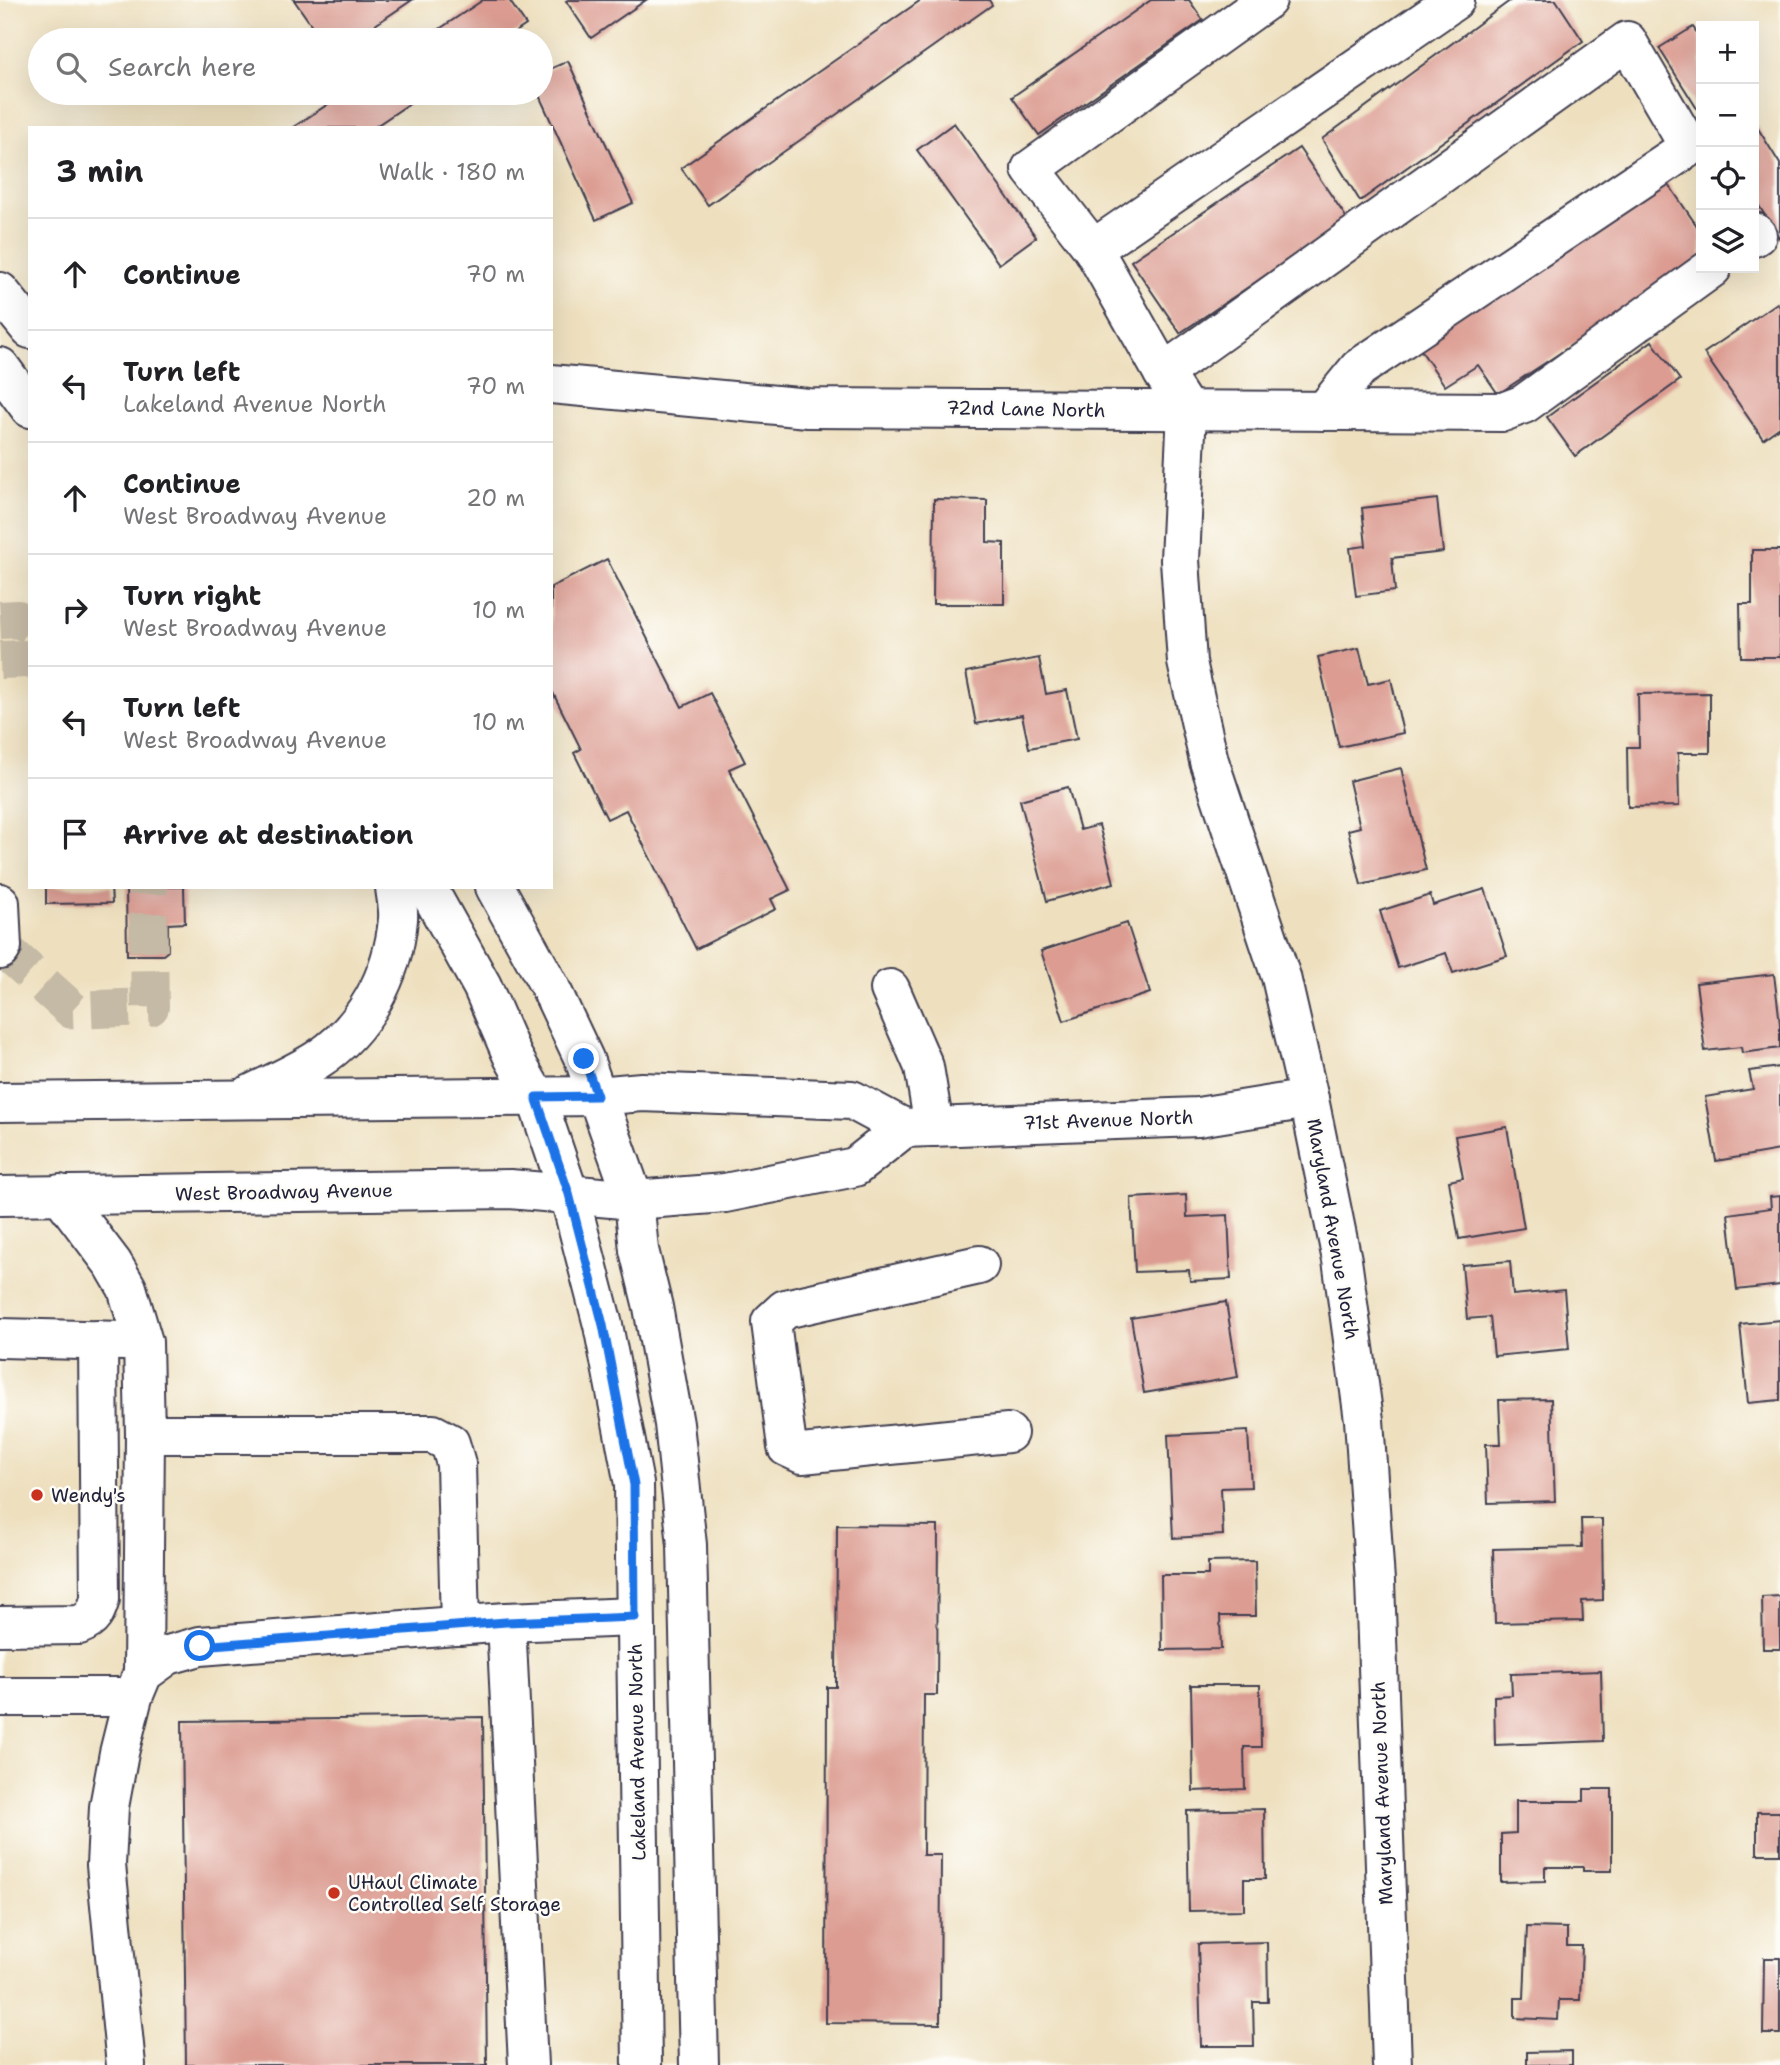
<!DOCTYPE html>
<html lang="en">
<head>
<meta charset="utf-8">
<style>
	:root { --surface:#fff; --page:#f2f2f2; --text:#202124; --muted:#757577; --line:#e0e0e0 }
	body { margin:0; font-family:"Shantell Sans",sans-serif; background:var(--page); color:var(--text) }
	.controls { position:absolute; right:21px; top:21px; display:grid; overflow:hidden; border-radius:0px; box-shadow:0 7px 28px #0002 }
	.controls button { width:63px; height:63px; display:grid; place-items:center; padding:0; border:0; border-bottom:2px solid var(--line); background:var(--surface); color:var(--text); font:35px sans-serif }
	.stop { position:absolute; width:21px; height:21px; margin:-16px; border:5px solid #1a73e8; border-radius:50%; background:#fff }
	.stop.end { background:#1a73e8; border-color:#fff; box-shadow:0 2px 7px #0008 }
	.list { margin:0; padding:0; list-style:none }
	h2 { display:flex; justify-content:space-between; align-items:center; height:91px; margin:0; padding:0 28px; font-size:30px }
	h2 small { font-size:23px; font-weight:400; color:var(--muted) }
	.list li { display:grid; grid-template-columns:46px 1fr auto; gap:21px; align-items:center; box-sizing:border-box; height:112px; padding:0 28px; border-top:2px solid var(--line) }
	.list b { display:block; font-size:26px; white-space:nowrap }
	.list p { margin:0; font-size:23px; white-space:nowrap; color:var(--muted) }
	.list em { font-size:23px; font-style:normal; color:var(--muted) }
	.icon { flex:none; width:38px; height:38px; fill:none; stroke:currentColor; stroke-width:2; stroke-linecap:round; stroke-linejoin:round }
	.map { position:relative; flex:none; width:1780px; height:2065px; overflow:hidden }
	.search { position:absolute; background:var(--surface); box-shadow:0 7px 28px #0002; left:28px; top:28px; width:525px; height:77px; display:flex; align-items:center; gap:18px; box-sizing:border-box; padding:0 24px; border-radius:38px; color:var(--muted); font-size:26px }
	.panel { position:absolute; background:var(--surface); box-shadow:0 7px 28px #0002; left:28px; top:126px; width:525px; height:763px; border-radius:0px }
	.map>svg:first-child { display:block }
</style>
</head>
<body>
<div class="map">
<svg width="1780" height="2065" viewBox="0 0 1780 2065">
	<rect width="100%" height="100%" fill="#fdfcf7"/>
	<filter id="ink" filterUnits="userSpaceOnUse"><feTurbulence type="fractalNoise" baseFrequency=".0143" numOctaves="2"/><feDisplacementMap in="SourceGraphic" scale="14" xChannelSelector="R" yChannelSelector="G"/><feConvolveMatrix kernelMatrix="1 2 1 2 8 2 1 2 1" color-interpolation-filters="sRGB"/></filter>
	<filter id="wash" filterUnits="userSpaceOnUse"><feTurbulence type="fractalNoise" baseFrequency=".00686" numOctaves="4" result="noise"/><feDisplacementMap in="SourceGraphic" scale="28" xChannelSelector="R" yChannelSelector="G"/><feGaussianBlur stdDeviation="1.57" result="paint"/><feColorMatrix in="noise" values="0 0 0 0 0 0 0 0 0 0 0 0 0 0 0 0 0 1.4 0 .05"/><feComposite in="paint" operator="in"/></filter>
	<g filter="url(#wash)">
		<rect width="100%" height="100%" fill="#eee0bf"/>
		<g id="blocks">
			<!-- building -->
			<g fill="#dc9c92">
				<polygon points="294,0 412,0 353,40 322,40"/>
				<polygon points="483,0 509,0 526,25 504,40 423,40"/>
				<polygon points="568,0 646,0 591,38 566,1"/>
				<polygon points="921,0 989,0 992,5 708,205 681,168"/>
				<polygon points="1151,0 1189,0 1203,20 1039,135 1012,97"/>
				<polygon points="1511,0 1556,0 1583,41 1360,201 1322,139"/>
				<polygon points="1693,27 1701,39 1701,115 1659,48"/>
				<polygon points="568,61 633,203 596,220 538,93 541,93 541,73"/>
				<polygon points="345,93 425,93 373,128 292,128"/>
				<polygon points="1754,122 1780,164 1780,239 1754,198"/>
				<polygon points="954,123 1036,237 999,264 917,150"/>
				<polygon points="1299,148 1348,220 1180,333 1131,261"/>
				<polygon points="1665,179 1701,232 1701,260 1498,394 1478,365 1445,386 1416,343"/>
				<polygon points="1777,303 1780,307 1780,427 1763,439 1704,353"/>
				<polygon points="1652,341 1680,380 1575,456 1547,417"/>
				<polygon points="934,499 987,500 987,542 1004,543 1004,604 933,604"/>
				<polygon points="1437,499 1443,552 1392,558 1395,591 1356,596 1350,548 1366,546 1362,508"/>
				<polygon points="1752,550 1780,550 1780,657 1741,657 1740,604 1752,604"/>
				<polygon points="607,559 682,707 710,693 745,762 729,769 790,890 771,899 776,909 696,949 626,810 607,819 574,753 581,749 551,689 551,587"/>
				<polygon points="1359,648 1368,684 1391,679 1403,733 1339,747 1318,657"/>
				<polygon points="1039,658 1046,694 1067,690 1077,739 1029,748 1022,715 976,724 966,672"/>
				<polygon points="1710,693 1710,753 1678,753 1679,806 1628,807 1627,747 1639,747 1638,694"/>
				<polygon points="1401,768 1426,870 1361,885 1348,830 1360,827 1349,781"/>
				<polygon points="1068,787 1080,830 1099,825 1114,883 1047,901 1020,800"/>
				<polygon points="46,887 111,887 112,903 46,904"/>
				<polygon points="126,887 184,887 185,923 168,924 168,951 163,955 127,955"/>
				<polygon points="1485,889 1507,956 1453,973 1446,953 1398,968 1380,911 1430,895 1433,905"/>
				<polygon points="1127,923 1150,993 1064,1021 1041,951"/>
				<polygon points="1774,974 1780,1024 1780,1048 1742,1053 1741,1047 1705,1051 1696,983"/>
				<polygon points="1780,1067 1780,1150 1716,1161 1705,1097 1753,1089 1749,1071"/>
				<polygon points="1507,1127 1524,1228 1459,1239 1449,1181 1463,1178 1455,1136"/>
				<polygon points="1186,1195 1187,1217 1228,1215 1231,1279 1190,1281 1189,1270 1135,1272 1131,1198"/>
				<polygon points="1780,1196 1780,1285 1737,1290 1728,1214 1771,1208 1770,1197"/>
				<polygon points="1510,1261 1513,1295 1564,1290 1569,1349 1494,1356 1490,1317 1467,1319 1462,1265"/>
				<polygon points="1226,1302 1238,1377 1144,1393 1131,1318"/>
				<polygon points="1780,1320 1780,1400 1748,1403 1740,1324"/>
				<polygon points="1551,1399 1555,1501 1488,1503 1486,1444 1501,1444 1499,1400"/>
				<polygon points="1248,1431 1251,1487 1221,1488 1223,1535 1173,1538 1168,1435"/>
				<polygon points="1581,1519 1602,1519 1603,1600 1582,1601 1583,1621 1495,1623 1493,1549 1582,1547"/>
				<polygon points="837,1525 938,1526 937,1695 924,1695 923,1855 941,1855 940,2024 826,2023 827,1687 836,1687"/>
				<polygon points="1255,1561 1256,1616 1220,1616 1221,1649 1162,1650 1161,1575 1208,1575 1208,1562"/>
				<polygon points="1780,1596 1780,1649 1763,1649 1762,1597"/>
				<polygon points="1601,1671 1603,1741 1495,1745 1494,1696 1512,1695 1511,1674"/>
				<polygon points="1191,1685 1260,1685 1261,1747 1244,1747 1245,1789 1193,1791"/>
				<polygon points="483,1717 487,2065 186,2065 182,1721"/>
				<polygon points="1584,1789 1612,1789 1612,1871 1583,1871 1583,1867 1545,1867 1545,1881 1501,1882 1501,1834 1516,1833 1516,1801 1584,1801"/>
				<polygon points="1264,1809 1265,1879 1244,1879 1244,1910 1189,1911 1187,1811"/>
				<rect x="1757" y="1812" width="23" height="42"/>
				<polygon points="1527,1927 1567,1928 1567,1946 1582,1946 1580,2000 1559,2000 1558,2020 1515,2018 1515,1998 1524,1998"/>
				<polygon points="1267,1942 1268,2002 1253,2002 1254,2046 1201,2046 1198,1944"/>
				<polygon points="1764,1958 1780,1958 1780,2034 1763,2034"/>
				<polygon points="1572,2051 1572,2065 1527,2065 1527,2052"/>
			</g>
		</g>
	</g>
	<g filter="url(#ink)">
		<use href="#blocks" fill-opacity="0" stroke="#413e4f" stroke-width="2"/>
		<g fill="none" stroke-linecap="round" stroke-linejoin="round">
			<!-- minor-tunnel -->
			<g stroke="#c5baa5" stroke-width="38" stroke-dasharray="38 19" stroke-linecap="butt">
				<polyline points="0,620 18,619 30,625"/>
				<polyline points="0,660 30,659"/>
				<polyline points="2,947 72,1010 150,1007 148,887"/>
			</g>
			<defs>
				<g id="minor">
					<polyline points="1267,0 1031,169 1093,249 1163,373 1187,410 1180,560 1187,662 1209,761 1281,977 1309,1099 1342,1260 1364,1420 1375,1581 1392,2065"/>
					<polyline points="1754,232 1757,235 1754,237"/>
					<polyline points="1093,249 1455,0"/>
					<polyline points="0,292 30,329"/>
					<polyline points="0,367 30,408"/>
					<polyline points="1163,373 1627,41 1689,147 1359,368 1324,411"/>
					<polyline points="551,384 808,408 1503,412 1524,404 1712,268"/>
					<polyline points="427,887 482,986 513,1057 536,1097 569,1194 603,1325 634,1484 642,2065"/>
					<polyline points="495,887 551,989 584,1059 634,1200 639,1250 653,1307 674,1424 687,1545 699,2065"/>
					<polyline points="0,903 2,947 0,950"/>
					<polyline points="890,989 924,1067 934,1127"/>
					<path d="M 245,1097 C 269,1085 295,1074 317,1060 C 365,1029 393,975 398,919 C 399,909 396,898 395,887"/>
					<polyline points="0,1102 597,1096 642,1092 852,1100 904,1128 1198,1117 1309,1099"/>
					<polyline points="60,1194 113,1264 127,1288 143,1342 145,1434 143,1673"/>
					<polyline points="0,1196 510,1189 634,1200 725,1193 855,1167 904,1128"/>
					<polyline points="979,1265 785,1309 771,1322 787,1447 802,1454 1008,1433"/>
					<polyline points="0,1338 124,1341"/>
					<polyline points="145,1434 433,1434 450,1443 456,1464 460,1626"/>
					<polyline points="506,1622 528,2065"/>
					<path d="M 0,1626 L 79,1625 C 93,1620 96,1612 100,1599 L 98,1340"/>
					<polyline points="0,1697 133,1697"/>
					<polyline points="126,2065 106,1865 109,1807 119,1753 133,1697 143,1673 168,1655 200,1646 506,1622 635,1617"/>
				</g>
			</defs>
			<!-- minor casing -->
			<use href="#minor" stroke="#413e4f" stroke-width="42"/>
			<!-- minor -->
			<use href="#minor" stroke="#fff" stroke-width="38"/>
		</g>
	</g>
	<g fill="none" stroke-linecap="round" stroke-linejoin="round" filter="url(#ink)">
		<!-- route -->
		<polyline stroke="#1a73e8" stroke-width="9" points="200,1646 506,1622 635,1617 634,1485 603,1325 569,1194 536,1097 597,1096 584,1059"/>
	</g>
	<!-- markers -->
	<g fill="#c8321e" stroke="#fdfcf7" stroke-width="2.5">
		<circle cx="37" cy="1495" r="7"/>
		<circle cx="334" cy="1893" r="7"/>
	</g>
	<g text-anchor="middle" dominant-baseline="central" stroke-width="5" stroke-linejoin="round" paint-order="stroke">
		<!-- street labels -->
		<g font-size="19" fill="#22223b" stroke="#fdfcf7">
			<text transform="translate(1026 409) rotate(1)">72nd Lane North</text>
			<text transform="translate(1108 1120) rotate(-2)">71st Avenue North</text>
			<text transform="translate(284 1192) rotate(-1)">West Broadway Avenue</text>
			<text transform="translate(1333 1229) rotate(80)">Maryland Avenue North</text>
			<text transform="translate(637 1752) rotate(-91)">Lakeland Avenue North</text>
			<text transform="translate(1382 1793) rotate(-92)">Maryland Avenue North</text>
		</g>
		<!-- poi labels -->
		<g font-size="19" fill="#22223b" stroke="#fdfcf7" text-anchor="start">
			<text x="51" y="1495">Wendy's</text>
			<text x="348" y="1882">UHaul Climate<tspan x="348" dy="22">Controlled Self Storage</tspan></text>
		</g>
	</g>
</svg>
<div class="controls">
<button>+</button>
<button>−</button>
<button><svg class="icon" aria-label="locate" viewBox="0 0 24 24"><circle cx="12" cy="12" r="6"/><path d="M12 2v4M12 18v4M2 12h4M18 12h4"/></svg></button>
<button><svg class="icon" aria-label="layers" viewBox="0 0 24 24"><path d="M12 4l9 5-9 5-9-5zM3 14l9 5 9-5"/></svg></button>
</div>
<div class="stop" style="left:200px;top:1646px"></div>
<div class="stop end" style="left:584px;top:1059px"></div>
<div class="search"><svg class="icon" aria-label="search" viewBox="0 0 24 24"><circle cx="10" cy="10" r="6"/><path d="M15 15l6 6"/></svg>Search here</div>
<section class="panel">
<h2>3 min<small>Walk · 180 m</small></h2>
<ul class="list">
<li><svg class="icon" aria-label="ahead" viewBox="0 0 24 24"><path d="M12 20V5M6 11l6-6 6 6"/></svg><div><b>Continue</b></div><em>70 m</em></li>
<li><svg class="icon" aria-label="left" viewBox="0 0 24 24"><path d="M17 20v-9H6M10 6l-5 5 5 5"/></svg><div><b>Turn left</b><p>Lakeland Avenue North</p></div><em>70 m</em></li>
<li><svg class="icon" aria-label="ahead" viewBox="0 0 24 24"><path d="M12 20V5M6 11l6-6 6 6"/></svg><div><b>Continue</b><p>West Broadway Avenue</p></div><em>20 m</em></li>
<li><svg class="icon" aria-label="right" viewBox="0 0 24 24"><path d="M7 20v-9h11M14 6l5 5-5 5"/></svg><div><b>Turn right</b><p>West Broadway Avenue</p></div><em>10 m</em></li>
<li><svg class="icon" aria-label="left" viewBox="0 0 24 24"><path d="M17 20v-9H6M10 6l-5 5 5 5"/></svg><div><b>Turn left</b><p>West Broadway Avenue</p></div><em>10 m</em></li>
<li><svg class="icon" aria-label="arrive" viewBox="0 0 24 24"><path d="M6 21V4h12l-3 4 3 4H6"/></svg><div><b>Arrive at destination</b></div></li>
</ul>
</section>
</div>
</body>
</html>
